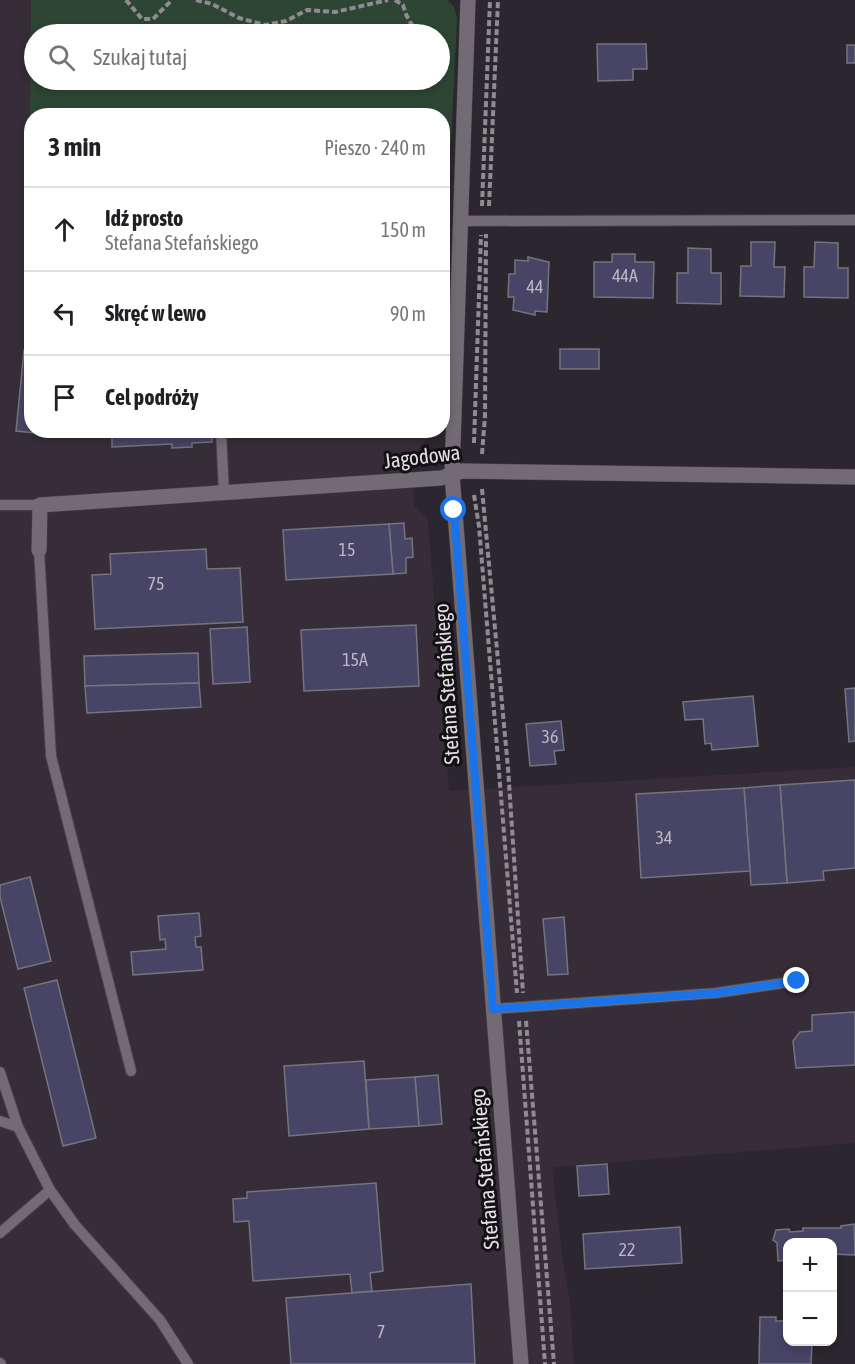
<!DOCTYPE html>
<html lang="pl">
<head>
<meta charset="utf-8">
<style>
	:root { --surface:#fff; --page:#f6f6f6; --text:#202124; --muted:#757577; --line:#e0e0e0 }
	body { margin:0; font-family:"Asap Condensed",sans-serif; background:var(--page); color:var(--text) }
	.controls { position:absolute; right:18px; bottom:18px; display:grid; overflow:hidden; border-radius:12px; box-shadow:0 3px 9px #0003 }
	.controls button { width:54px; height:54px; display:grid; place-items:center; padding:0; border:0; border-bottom:2px solid var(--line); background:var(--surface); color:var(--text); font:30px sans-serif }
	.stop { position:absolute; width:18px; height:18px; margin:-14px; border:4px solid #1a73e8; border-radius:50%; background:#fff }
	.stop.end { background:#1a73e8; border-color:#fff; box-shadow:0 2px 6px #0008 }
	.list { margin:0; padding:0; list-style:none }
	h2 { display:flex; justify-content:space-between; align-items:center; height:78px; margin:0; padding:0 24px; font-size:26px }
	h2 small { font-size:20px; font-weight:400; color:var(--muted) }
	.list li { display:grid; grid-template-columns:39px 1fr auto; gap:18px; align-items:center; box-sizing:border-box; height:84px; padding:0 24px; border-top:2px solid var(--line) }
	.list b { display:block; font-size:22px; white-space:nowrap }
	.list p { margin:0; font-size:20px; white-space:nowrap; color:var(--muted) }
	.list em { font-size:20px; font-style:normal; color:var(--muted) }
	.icon { flex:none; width:33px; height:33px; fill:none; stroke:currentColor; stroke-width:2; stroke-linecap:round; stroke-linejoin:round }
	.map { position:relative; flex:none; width:855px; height:1364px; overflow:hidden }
	.search { position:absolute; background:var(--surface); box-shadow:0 3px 9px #0003; left:24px; top:24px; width:426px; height:66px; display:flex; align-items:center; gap:15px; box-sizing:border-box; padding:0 21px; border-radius:33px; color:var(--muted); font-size:22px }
	.panel { position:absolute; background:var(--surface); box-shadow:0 3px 9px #0003; left:24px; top:108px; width:426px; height:330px; border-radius:24px }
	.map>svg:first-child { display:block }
</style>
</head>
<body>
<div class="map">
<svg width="855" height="1364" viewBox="0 0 855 1364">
	<rect width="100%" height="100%" fill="#2c272e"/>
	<!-- built -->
	<polygon fill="#362d39" points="0,0 31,0 32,430 428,431 428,438 412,455 414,506 428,520 449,791 855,767 855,1143 552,1167 563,1263 570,1302 574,1364 0,1364"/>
	<!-- green -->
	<path fill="#2d4634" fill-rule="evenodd" d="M 31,0 L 448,0 L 454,7 L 457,18 L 451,143 L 443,153 L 442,116 L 32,116 L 30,140 ZM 34,34 L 440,34 L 440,80 L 34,80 Z"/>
	<!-- building -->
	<g fill="#484465" stroke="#74747e" stroke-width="1.5">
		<polygon points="597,44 646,44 647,69 633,69 633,80 598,81"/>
		<rect x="847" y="45" width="8" height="18"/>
		<polygon points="751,242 775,242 774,267 785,267 784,297 740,296 741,266 751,266"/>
		<polygon points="815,242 838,243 838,268 848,268 848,298 804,297 804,267 814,267"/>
		<polygon points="688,248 711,249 711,273 721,273 721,304 677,303 677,273 688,273"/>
		<polygon points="612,254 635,254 635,262 654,262 653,298 594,297 594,262 612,262"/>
		<polygon points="528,257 549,262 547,312 535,311 535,315 513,310 514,297 508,297 509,274 515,274 515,260 528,261"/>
		<rect x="560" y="349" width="39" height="20"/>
		<polygon points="24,350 32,350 32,430 45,430 45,434 16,431"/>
		<polygon points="112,430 212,430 212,442 192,443 192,447 172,448 172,444 112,447"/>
		<polygon points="265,430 334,430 265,434"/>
		<polygon points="404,523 405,539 412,538 413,557 406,558 406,573 393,574 389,524"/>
		<polygon points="389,524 393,574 286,580 283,530"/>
		<polygon points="206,549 207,569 240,568 243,622 95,629 92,575 111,574 110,554"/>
		<polygon points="416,625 419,686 304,691 301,630"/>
		<polygon points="247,627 250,682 213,684 210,629"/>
		<polygon points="198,653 199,683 85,686 84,656"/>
		<polygon points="199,683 201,707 87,713 85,686"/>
		<polygon points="855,688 855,741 849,742 845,689"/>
		<polygon points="753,696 758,746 712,750 711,743 705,744 703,719 685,720 683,702"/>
		<polygon points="561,721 564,750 554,751 556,764 530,766 526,724"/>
		<polygon points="855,780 855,868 823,871 824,880 787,883 780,785"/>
		<polygon points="780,785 787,883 751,885 744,788"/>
		<polygon points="744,788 750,871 641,878 636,794"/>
		<polygon points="30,877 51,961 18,969 0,897 0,885"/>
		<polygon points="199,913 201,936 195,937 196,947 201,947 203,970 133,975 131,952 166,949 165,939 160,940 158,916"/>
		<polygon points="564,917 568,974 548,975 543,919"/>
		<polygon points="57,980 96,1138 63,1146 24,988"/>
		<polygon points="855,1012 855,1065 796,1068 793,1041 800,1032 812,1031 812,1015"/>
		<polygon points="364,1061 369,1129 289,1136 284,1066"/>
		<polygon points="438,1075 442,1124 419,1126 415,1077"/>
		<polygon points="415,1077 419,1126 369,1129 366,1080"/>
		<polygon points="607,1164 609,1194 579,1196 577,1166"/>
		<polygon points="376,1183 383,1271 370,1273 372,1291 352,1293 350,1274 253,1281 249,1221 234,1222 233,1199 247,1198 247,1192"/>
		<polygon points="854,1224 855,1255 832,1254 832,1242 788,1242 788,1260 778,1261 777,1243 773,1240 776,1230 789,1229 790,1232 803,1231 803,1228 841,1228 841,1226"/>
		<polygon points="680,1227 682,1263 585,1269 583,1234"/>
		<polygon points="471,1284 475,1364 291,1364 286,1298"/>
		<polygon points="760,1317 776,1317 776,1321 788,1321 788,1342 812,1342 811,1364 759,1364"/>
	</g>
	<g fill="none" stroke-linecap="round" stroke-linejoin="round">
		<defs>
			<g id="lane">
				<polyline points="459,221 855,220"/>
				<polyline points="221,430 224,493"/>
				<polyline points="0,505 40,505"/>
				<polyline points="39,550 51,756 131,1071"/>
				<polyline points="493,1009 716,993 797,981"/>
				<polyline points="0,1072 18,1127 50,1190 75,1225 160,1320 188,1364"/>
				<polyline points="0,1121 18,1127"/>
				<polyline points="0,1233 50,1190"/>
				<polyline points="0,1363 1,1364"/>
			</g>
			<g id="street">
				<polyline points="468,0 452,474 521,1364"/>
				<polyline points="39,550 40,505 441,478 462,471 855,477"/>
			</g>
		</defs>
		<!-- lane casing -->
		<use href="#lane" stroke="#464247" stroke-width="12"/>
		<!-- street casing -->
		<use href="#street" stroke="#464247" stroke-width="16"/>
		<!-- path -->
		<g stroke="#908b91" stroke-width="4" stroke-dasharray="6 3" stroke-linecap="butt">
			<polyline points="126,0 142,19 153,19 172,0"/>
			<polyline points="196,0 212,4 239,18 265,25 286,21 307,10 335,12 388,0"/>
			<path d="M 395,0 L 403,5 C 407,18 411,28 424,34"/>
			<polyline points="440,48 448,55"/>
			<polyline points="482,206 490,0"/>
			<polyline points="489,206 498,0"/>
			<polyline points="474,443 481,235"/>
			<polyline points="482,454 485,416 486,234"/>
			<polyline points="482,489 508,768 523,993"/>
			<polyline points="474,495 479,526 517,993"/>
			<polyline points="519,1021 545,1364"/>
			<polyline points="526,1021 554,1364"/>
		</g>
		<!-- lane -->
		<use href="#lane" stroke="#726b74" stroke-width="10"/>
		<!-- street -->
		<use href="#street" stroke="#726b74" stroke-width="15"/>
	</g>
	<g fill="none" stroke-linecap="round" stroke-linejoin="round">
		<!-- route -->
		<polyline stroke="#1a73e8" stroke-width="8" points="454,510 493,1009 716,993 797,981"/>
	</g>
	<g text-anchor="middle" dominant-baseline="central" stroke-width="6" stroke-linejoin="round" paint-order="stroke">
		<!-- number labels -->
		<g font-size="18" fill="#bcb8c4">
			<text x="625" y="275">44A</text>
			<text x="535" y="286">44</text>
			<text x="347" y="549">15</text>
			<text x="156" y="583">75</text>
			<text x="355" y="659">15A</text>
			<text x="550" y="736">36</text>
			<text x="664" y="837">34</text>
			<text x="627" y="1249">22</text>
			<text x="381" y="1331">7</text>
		</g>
		<!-- street labels -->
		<g font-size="21" fill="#e3dfe4" stroke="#131114">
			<text transform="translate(422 456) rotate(-7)">Jagodowa</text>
			<text transform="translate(446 684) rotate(-94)">Stefana Stefańskiego</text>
			<text transform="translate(484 1169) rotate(-95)">Stefana Stefańskiego</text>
		</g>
	</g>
</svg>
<div class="controls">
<button>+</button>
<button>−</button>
</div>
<div class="stop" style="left:454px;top:510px"></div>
<div class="stop end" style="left:797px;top:981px"></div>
<div class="search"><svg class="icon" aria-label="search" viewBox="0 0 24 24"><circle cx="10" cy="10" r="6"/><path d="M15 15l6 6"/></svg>Szukaj tutaj</div>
<section class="panel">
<h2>3 min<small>Pieszo · 240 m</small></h2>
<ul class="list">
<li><svg class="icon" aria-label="ahead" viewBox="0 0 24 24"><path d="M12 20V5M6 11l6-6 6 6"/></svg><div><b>Idź prosto</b><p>Stefana Stefańskiego</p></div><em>150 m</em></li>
<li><svg class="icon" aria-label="left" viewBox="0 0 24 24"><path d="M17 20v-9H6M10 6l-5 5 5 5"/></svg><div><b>Skręć w lewo</b></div><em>90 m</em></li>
<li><svg class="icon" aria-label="arrive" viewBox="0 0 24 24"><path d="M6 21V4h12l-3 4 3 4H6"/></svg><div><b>Cel podróży</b></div></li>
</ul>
</section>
</div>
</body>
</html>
